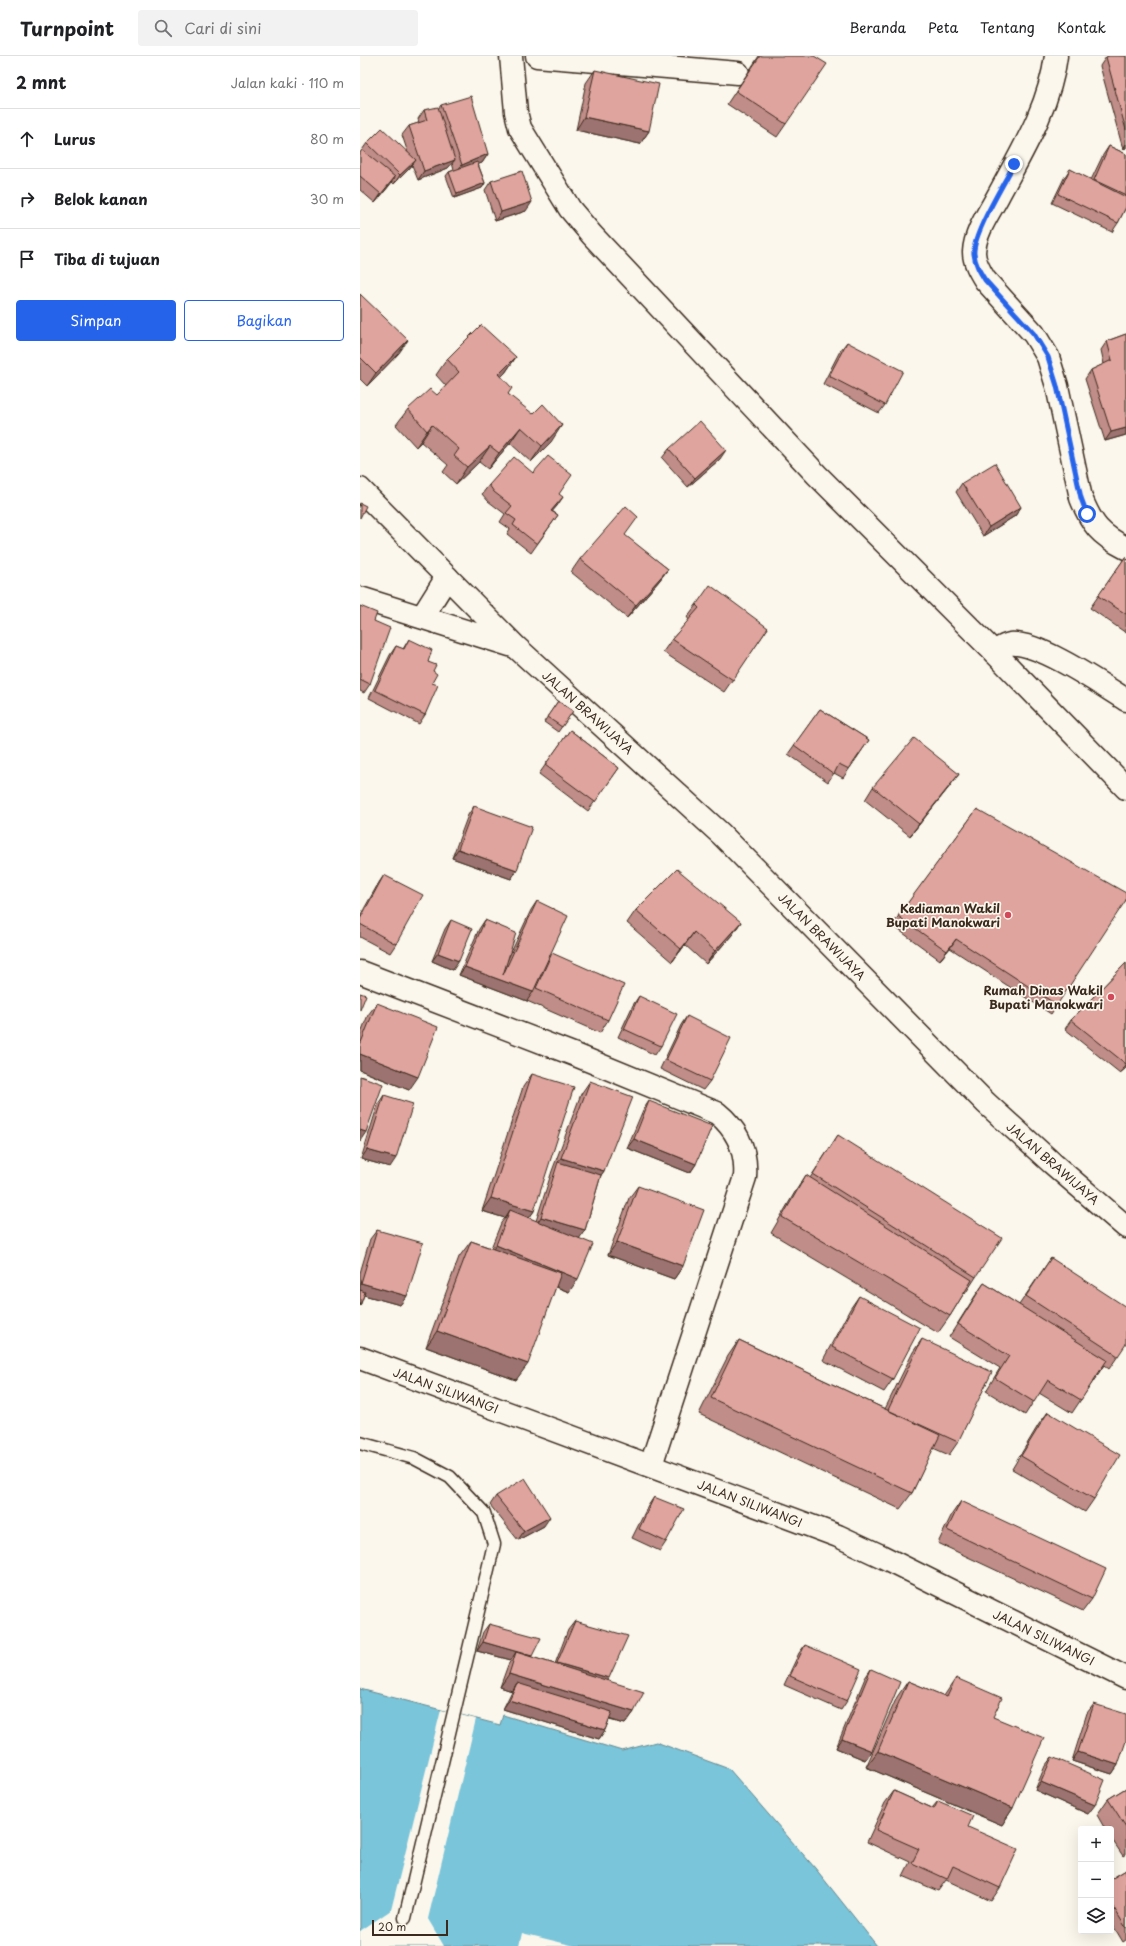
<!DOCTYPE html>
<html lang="id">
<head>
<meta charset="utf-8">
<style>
	:root { --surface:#fff; --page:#f2f2f2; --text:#202124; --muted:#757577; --line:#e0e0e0; --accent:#2563eb }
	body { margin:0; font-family:"Playpen Sans",sans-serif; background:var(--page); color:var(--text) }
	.controls { position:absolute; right:12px; bottom:12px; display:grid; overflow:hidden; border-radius:4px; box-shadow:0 4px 16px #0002 }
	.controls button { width:36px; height:36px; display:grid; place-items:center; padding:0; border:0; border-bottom:1px solid var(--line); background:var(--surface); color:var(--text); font:20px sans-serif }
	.scale { position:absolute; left:12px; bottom:10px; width:76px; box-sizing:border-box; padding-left:4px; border:2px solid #3b2a1e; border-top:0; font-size:11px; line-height:14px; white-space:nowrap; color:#3b2a1e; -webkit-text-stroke:3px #fbf7ec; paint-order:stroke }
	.stop { position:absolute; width:12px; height:12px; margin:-9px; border:3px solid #2563eb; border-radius:50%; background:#fff }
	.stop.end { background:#2563eb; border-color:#fff; box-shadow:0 1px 4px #0008 }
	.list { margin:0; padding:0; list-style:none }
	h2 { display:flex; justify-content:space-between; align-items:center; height:52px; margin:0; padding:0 16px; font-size:17px }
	h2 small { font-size:13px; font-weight:400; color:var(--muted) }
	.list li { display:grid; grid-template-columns:26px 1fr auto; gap:12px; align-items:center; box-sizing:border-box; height:60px; padding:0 16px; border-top:1px solid var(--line) }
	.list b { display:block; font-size:15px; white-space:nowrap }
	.list em { font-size:13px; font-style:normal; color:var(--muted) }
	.actions { display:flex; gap:8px; padding:12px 16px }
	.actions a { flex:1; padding:9px 0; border:1px solid var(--accent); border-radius:4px; text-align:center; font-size:14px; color:var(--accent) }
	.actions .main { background:var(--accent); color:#fff }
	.icon { flex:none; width:22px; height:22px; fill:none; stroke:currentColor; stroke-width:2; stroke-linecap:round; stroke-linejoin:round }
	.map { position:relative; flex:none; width:766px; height:1890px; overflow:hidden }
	header { display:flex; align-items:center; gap:24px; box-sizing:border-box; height:56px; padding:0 20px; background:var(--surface); border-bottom:1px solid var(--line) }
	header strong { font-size:19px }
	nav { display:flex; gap:22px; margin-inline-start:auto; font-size:14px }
	.search { width:280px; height:36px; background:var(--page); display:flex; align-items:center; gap:10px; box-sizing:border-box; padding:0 14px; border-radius:4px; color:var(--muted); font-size:15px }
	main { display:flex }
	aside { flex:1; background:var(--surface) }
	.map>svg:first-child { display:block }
</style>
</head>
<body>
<header>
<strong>Turnpoint</strong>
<div class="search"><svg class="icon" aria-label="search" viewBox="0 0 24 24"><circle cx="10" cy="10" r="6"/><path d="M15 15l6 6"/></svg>Cari di sini</div>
<nav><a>Beranda</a><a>Peta</a><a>Tentang</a><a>Kontak</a></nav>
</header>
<main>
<aside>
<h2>2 mnt<small>Jalan kaki · 110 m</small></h2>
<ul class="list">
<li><svg class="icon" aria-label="ahead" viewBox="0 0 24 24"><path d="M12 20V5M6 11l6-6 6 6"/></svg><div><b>Lurus</b></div><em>80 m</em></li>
<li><svg class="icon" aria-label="right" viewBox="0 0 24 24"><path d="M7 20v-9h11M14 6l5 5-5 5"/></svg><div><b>Belok kanan</b></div><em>30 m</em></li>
<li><svg class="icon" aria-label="arrive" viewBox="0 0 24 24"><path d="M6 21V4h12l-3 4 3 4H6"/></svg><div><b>Tiba di tujuan</b></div></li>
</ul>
<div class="actions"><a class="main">Simpan</a><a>Bagikan</a></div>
</aside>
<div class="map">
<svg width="766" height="1890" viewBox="0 0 766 1890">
	<rect width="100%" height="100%" fill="#fbf7ec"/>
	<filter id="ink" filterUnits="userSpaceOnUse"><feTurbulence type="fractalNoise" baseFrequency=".025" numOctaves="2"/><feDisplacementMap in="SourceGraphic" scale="8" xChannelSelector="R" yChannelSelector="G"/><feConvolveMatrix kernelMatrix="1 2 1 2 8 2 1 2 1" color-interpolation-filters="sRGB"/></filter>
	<g filter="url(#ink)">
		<!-- water -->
		<polygon fill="#7ac5da" stroke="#61878f" points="0,1633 140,1669 143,1659 262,1695 296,1686 369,1713 455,1812 517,1890 0,1890"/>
		<!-- pier -->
		<g fill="#fbf7ec">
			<polygon points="81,1654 116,1663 68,1863 84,1890 0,1890 0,1875 31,1854"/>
			<polygon points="162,1877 215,1890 159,1890"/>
		</g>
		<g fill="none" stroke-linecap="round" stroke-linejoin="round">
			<defs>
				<polyline id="service" points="0,1387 54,1402 90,1421 124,1457 134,1488 45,1862"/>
				<g id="minor">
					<polyline points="151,0 156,56 160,72 210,153 232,179 457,419 634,596 766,732"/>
					<polyline points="177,0 378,17"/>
					<path d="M 696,0 C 690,50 661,97 638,140 C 629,157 615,176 614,196 C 614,206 620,216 625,224 L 674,278 L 688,301 L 697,330 L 721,442 C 732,469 740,479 766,492"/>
					<path d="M 634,596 C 639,593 644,589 650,588 C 678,585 742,629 766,644"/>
					<path d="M 0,916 L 218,1000 L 357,1057 C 378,1074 387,1095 385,1121 L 291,1409"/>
				</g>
				<g id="tertiary">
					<polyline points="0,433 156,591 361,778 626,1047 692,1107 766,1171"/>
					<polyline points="0,542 153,590"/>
					<polyline points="62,561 87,521"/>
				</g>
				<polyline id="trunk" points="0,1302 478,1480 521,1500 766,1622"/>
			</defs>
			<!-- service casing -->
			<use href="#service" stroke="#3b2a1e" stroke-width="15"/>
			<!-- minor casing -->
			<use href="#minor" stroke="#3b2a1e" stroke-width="25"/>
			<!-- tertiary casing -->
			<use href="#tertiary" stroke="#3b2a1e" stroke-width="25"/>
			<!-- trunk casing -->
			<use href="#trunk" stroke="#3b2a1e" stroke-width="25"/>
			<!-- service -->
			<use href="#service" stroke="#fbf7ec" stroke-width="12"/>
			<!-- minor -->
			<use href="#minor" stroke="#fbf7ec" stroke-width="22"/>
			<!-- tertiary -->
			<use href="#tertiary" stroke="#fbf7ec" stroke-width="22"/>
			<!-- trunk -->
			<use href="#trunk" stroke="#fbf7ec" stroke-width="22"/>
		</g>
		<!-- wall -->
		<g fill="#c08d88" stroke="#3b2a1e">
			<polygon points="399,0 426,68 417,81 367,48"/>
			<polygon points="766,0 766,92 763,93 740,10 746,1"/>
			<polygon points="235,14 289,75 280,88 216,74 226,27"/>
			<polygon points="81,49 128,98 122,107 118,108 125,127 122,132 94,142 86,120 89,116 94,114 92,107 88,112 58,124 52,109 49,113 34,128 32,126 15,147 0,134 0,97 7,87 48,97 42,79 49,70 59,67 58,63 64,54 78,53"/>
			<polygon points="749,90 766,98 766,151 758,167 752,176 692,147 704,122 710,113 731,124 743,99"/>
			<polygon points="131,125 166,155 135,165 125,134"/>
			<polygon points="0,238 39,297 7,330 0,323"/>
			<polygon points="766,278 766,379 745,385 725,323 731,314 744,308 741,294 747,285"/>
			<polygon points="487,286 525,349 519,357 463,328 480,295"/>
			<polygon points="156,301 145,317 141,320 148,338 191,386 171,406 150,387 128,413 119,406 96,428 83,416 88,409 61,386 56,391 36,369 48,353 77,339 86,330 76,319 87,303"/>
			<polygon points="309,393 360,403 328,431 302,402"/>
			<polygon points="173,417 199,438 197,450 192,455 198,459 171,497 147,478 150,473 140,466 145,458 128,445 122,438 129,429"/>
			<polygon points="602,427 661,451 655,460 623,480 596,436"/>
			<polygon points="265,480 308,513 299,525 267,562 211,516 220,503"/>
			<polygon points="766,500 766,577 730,552"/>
			<polygon points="336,549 408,572 364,636 303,596 312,583 329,564 327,561"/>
			<polygon points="0,550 14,565 10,628 4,637 0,635"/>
			<polygon points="49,583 68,606 73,615 72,627 65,659 59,668 9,642 30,599 36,590 43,593"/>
			<polygon points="198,645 213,655 198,676 184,666"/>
			<polygon points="460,653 509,684 483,722 474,717 468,726 428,698"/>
			<polygon points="210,674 259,712 228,755 179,718"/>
			<polygon points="590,730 550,780 505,744 513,731"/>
			<polygon points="114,750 157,814 151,823 92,802 108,759"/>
			<polygon points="617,753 697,949 691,958 590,892 580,904 532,869"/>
			<polygon points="24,819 36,888 30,897 0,881 0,860 18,828"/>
			<polygon points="177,845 190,900 248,964 240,977 167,945 99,919 119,873 125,864 147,905 171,854"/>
			<polygon points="276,854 381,866 372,879 346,908 325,889 312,906 267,867"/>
			<polygon points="91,864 93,914 72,905 85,873"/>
			<polygon points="766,907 766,1012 760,1017 705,973 711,964"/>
			<polygon points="279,940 301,990 295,999 258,981 273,949"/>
			<polygon points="17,947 49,1034 0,1014 0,979 8,959"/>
			<polygon points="327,960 350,1025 343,1034 300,1013 321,969"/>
			<polygon points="172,1018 174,1155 169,1162 176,1165 192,1115 221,1038 230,1025 244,1115 241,1119 225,1174 219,1182 209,1236 196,1231 156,1324 66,1291 99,1201 111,1185 131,1192 141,1167 145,1162 122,1155 163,1031"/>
			<polygon points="24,1039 30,1111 1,1103 18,1048"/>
			<polygon points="289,1045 336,1108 330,1117 267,1092 283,1054"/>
			<polygon points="478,1079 616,1221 605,1238 604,1237 590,1260 578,1277 411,1177 435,1136 446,1119 450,1122"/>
			<polygon points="278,1130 323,1210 314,1223 248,1199 269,1142"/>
			<polygon points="17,1174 47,1240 40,1249 4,1239 0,1250 0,1217 10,1183"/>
			<polygon points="691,1202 758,1300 749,1313 744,1309 712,1357 679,1337 665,1359 626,1335 640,1312 589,1281 615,1240 624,1227 659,1249"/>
			<polygon points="499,1240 533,1323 524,1336 463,1304 490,1253"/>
			<polygon points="562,1283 598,1386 589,1399 573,1392 552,1437 540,1453 339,1358 368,1300 379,1284 525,1353 553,1296"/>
			<polygon points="688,1356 734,1443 725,1456 652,1413 679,1368"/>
			<polygon points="136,1440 184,1470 158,1484 130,1449"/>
			<polygon points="294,1441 306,1486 300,1495 272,1482 288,1450"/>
			<polygon points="601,1445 732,1543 723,1555 578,1487 592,1458"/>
			<polygon points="215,1565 249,1622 247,1624 274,1656 265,1668 249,1664 245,1674 239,1683 143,1653 152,1635 140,1631 148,1609 151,1604 117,1595 123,1576 129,1568 172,1600 171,1601 195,1608 208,1574"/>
			<polygon points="445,1589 487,1645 481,1654 424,1629 439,1597"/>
			<polygon points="511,1613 512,1695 505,1704 476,1692 505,1622"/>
			<polygon points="596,1622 633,1661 653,1752 642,1769 506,1711 537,1641 548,1625 584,1640"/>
			<polygon points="734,1648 758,1709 752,1718 712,1705 727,1657"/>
			<polygon points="692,1701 728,1758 675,1734 685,1710"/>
			<polygon points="766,1732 766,1798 763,1800 751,1782 751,1773 745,1773 737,1759 748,1743"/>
			<polygon points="534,1735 572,1752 578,1745 640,1832 631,1845 586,1824 578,1835 543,1820 550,1806 507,1786 525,1747"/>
			<polygon points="766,1814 766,1884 763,1886 751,1866 751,1823"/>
		</g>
		<!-- shaded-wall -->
		<g fill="#9c736f" stroke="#3b2a1e">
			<polygon points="224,61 289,75 280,88 216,74"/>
			<polygon points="766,88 766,92 763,93"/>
			<polygon points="128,98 122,107 95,117 102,109"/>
			<polygon points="56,104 49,113 34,128 40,119"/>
			<polygon points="95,104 88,112 58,124 64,115"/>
			<polygon points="35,121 29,130 15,147 21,138"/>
			<polygon points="125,127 122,132 94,142 97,138"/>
			<polygon points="172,146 166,155 135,165 141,156"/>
			<polygon points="48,284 39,297 7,330 16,317"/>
			<polygon points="156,301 145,317 128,334 139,318"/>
			<polygon points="72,369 61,386 56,391 67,375"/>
			<polygon points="202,369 191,386 171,406 182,390"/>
			<polygon points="161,371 150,387 128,413 139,397"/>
			<polygon points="766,372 766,379 745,385 751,376"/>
			<polygon points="130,390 119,406 96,428 107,411"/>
			<polygon points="366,394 360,403 328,431 335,422"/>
			<polygon points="203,441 197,450 185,464 191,455"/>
			<polygon points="661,451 655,460 623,480 629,471"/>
			<polygon points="308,513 299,525 267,562 276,549"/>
			<polygon points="599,718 590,730 550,780 559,768"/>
			<polygon points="98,793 157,814 151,823 92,802"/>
			<polygon points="381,866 372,879 346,908 355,895"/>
			<polygon points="334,876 325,889 312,906 321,893"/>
			<polygon points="596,883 590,892 580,904 587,895"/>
			<polygon points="78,897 99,905 93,914 72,905"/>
			<polygon points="105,911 173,936 167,945 99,919"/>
			<polygon points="0,998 58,1021 49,1034 0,1014"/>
			<polygon points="766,1009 766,1012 760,1017"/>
			<polygon points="0,1074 6,1076 0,1085"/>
			<polygon points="274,1083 336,1108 330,1117 267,1092"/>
			<polygon points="7,1094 36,1102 30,1111 1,1103"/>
			<polygon points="201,1102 244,1115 235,1128 198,1106"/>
			<polygon points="131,1142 174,1155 165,1168 150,1154 145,1162 122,1155"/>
			<polygon points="181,1161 225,1174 219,1183 175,1170"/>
			<polygon points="257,1186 323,1210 314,1223 248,1199"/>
			<polygon points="136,1189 218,1223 209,1236 127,1202"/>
			<polygon points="1,1227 47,1240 40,1249 0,1238 0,1228"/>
			<polygon points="77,1275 168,1308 156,1324 66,1291"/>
			<polygon points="190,1461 184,1470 158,1484 164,1475"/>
			<polygon points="123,1586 172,1600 166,1609 156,1596 151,1604 117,1595"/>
			<polygon points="197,1607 249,1622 243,1630 191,1616"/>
			<polygon points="149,1618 274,1656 265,1668 153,1635 157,1627 152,1635 140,1631"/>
			<polygon points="149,1644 245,1674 239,1683 143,1653"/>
			<polygon points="482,1683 512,1695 505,1704 476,1692"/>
			<polygon points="518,1695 653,1752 642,1769 506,1711"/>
			<polygon points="718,1696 758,1709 752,1718 712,1705"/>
			<polygon points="681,1726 735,1749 728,1758 675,1734"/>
		</g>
		<!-- building -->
		<g fill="#dfa49e" stroke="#3b2a1e">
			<polygon points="400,0 454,0 467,8 426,68 376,35"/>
			<polygon points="749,0 766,0 766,74 746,1"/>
			<polygon points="235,14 299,28 289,75 224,61"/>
			<polygon points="111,40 128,98 102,109 81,49"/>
			<polygon points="78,51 95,104 64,115 49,70 67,64 64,54"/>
			<polygon points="22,72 56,104 40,119 7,87"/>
			<polygon points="749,90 766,98 766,139 734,124"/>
			<polygon points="2,94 35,121 21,138 0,120 0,97"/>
			<polygon points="117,106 125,127 97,138 89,116"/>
			<polygon points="710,113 766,141 766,151 758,167 698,138"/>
			<polygon points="162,115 172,146 141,156 131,125"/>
			<polygon points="0,238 48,284 16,317 0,301"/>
			<polygon points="121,269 156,301 139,318 152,332 148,338 173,358 183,348 202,369 182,390 161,371 139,397 130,390 107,411 94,400 99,393 72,369 67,375 48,353 70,333 77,339 99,316 87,303"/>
			<polygon points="766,278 766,372 751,376 731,314 752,304 747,285"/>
			<polygon points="487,286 543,315 525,349 469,320"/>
			<polygon points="340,365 366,394 335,422 309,393"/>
			<polygon points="188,400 212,419 199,438 203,441 191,455 198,459 177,488 153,469 156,464 146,457 152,450 134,436 129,429 154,401 173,417"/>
			<polygon points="635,407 661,451 629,471 602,427"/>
			<polygon points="0,447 6,450 0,462"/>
			<polygon points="266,450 278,461 265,479 308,513 276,549 220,503"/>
			<polygon points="766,500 766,558 738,540"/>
			<polygon points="350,529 408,572 373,624 312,583 339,552 336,549"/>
			<polygon points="0,550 17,557 14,565 30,572 10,628 0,623"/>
			<polygon points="49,583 72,594 68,606 76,609 73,615 77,618 72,627 78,629 65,659 15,634 36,590 44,593"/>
			<polygon points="198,645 213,655 202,671 187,661"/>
			<polygon points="460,653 509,684 489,713 479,708 474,718 434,689"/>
			<polygon points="210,674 259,712 235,746 185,709"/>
			<polygon points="554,682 599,718 559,768 513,731"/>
			<polygon points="114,750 172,771 157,814 98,793"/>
			<polygon points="617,753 766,837 766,844 697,949 596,883 587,895 538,860"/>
			<polygon points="317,813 381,866 355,895 334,876 321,893 276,854"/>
			<polygon points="24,819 63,839 36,888 0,868 0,863"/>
			<polygon points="177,845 208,860 173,936 105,911 125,864 156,877 143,919"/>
			<polygon points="91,864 112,873 99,905 78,897"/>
			<polygon points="192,897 264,929 248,964 176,932"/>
			<polygon points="766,907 766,1008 711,964"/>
			<polygon points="0,937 6,939 0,954"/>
			<polygon points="279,940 317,958 301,990 264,973"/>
			<polygon points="17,947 78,971 58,1021 0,998 0,989"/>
			<polygon points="327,960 371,982 350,1025 306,1004"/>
			<polygon points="172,1018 214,1031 174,1155 131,1142"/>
			<polygon points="0,1020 23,1028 6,1076 0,1074"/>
			<polygon points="230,1025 273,1041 244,1115 201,1102"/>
			<polygon points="24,1039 53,1048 36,1102 7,1094"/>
			<polygon points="289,1045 352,1070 336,1108 274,1083"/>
			<polygon points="478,1079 642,1182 616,1221 453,1118"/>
			<polygon points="198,1106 241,1119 225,1174 181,1161"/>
			<polygon points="446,1119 612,1224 590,1260 422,1161"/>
			<polygon points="278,1130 344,1154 323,1210 257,1186"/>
			<polygon points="150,1154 233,1188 218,1223 136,1189"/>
			<polygon points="17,1174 63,1187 47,1240 1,1227"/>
			<polygon points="111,1185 201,1217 168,1308 77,1275"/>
			<polygon points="691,1202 766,1251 766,1288 758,1300 666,1240"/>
			<polygon points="624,1227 747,1304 721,1344 688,1324 674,1346 635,1322 649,1300 598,1268"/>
			<polygon points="0,1234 5,1236 0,1250"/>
			<polygon points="499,1240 560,1272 533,1323 472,1291"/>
			<polygon points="562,1283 632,1316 598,1386 528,1354"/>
			<polygon points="379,1284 580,1379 552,1437 351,1342"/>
			<polygon points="688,1356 760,1399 734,1443 661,1400"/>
			<polygon points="165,1422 190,1461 164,1475 136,1440"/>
			<polygon points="294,1441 324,1453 306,1486 279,1473"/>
			<polygon points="601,1445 746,1513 732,1543 587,1474"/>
			<polygon points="215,1565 268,1580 249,1622 197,1607"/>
			<polygon points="129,1568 181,1582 172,1600 123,1586"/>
			<polygon points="445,1589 501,1613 487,1645 430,1620"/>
			<polygon points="156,1596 284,1636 274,1656 149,1618"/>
			<polygon points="511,1613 540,1626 512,1695 482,1683"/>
			<polygon points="596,1622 642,1642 633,1661 684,1682 653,1752 518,1695 548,1625 587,1641"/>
			<polygon points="157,1627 252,1656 245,1674 149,1644"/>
			<polygon points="734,1648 766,1658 766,1685 758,1709 718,1696"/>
			<polygon points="692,1701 745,1724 735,1749 681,1726"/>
			<polygon points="766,1732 766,1771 748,1743"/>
			<polygon points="534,1735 574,1753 578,1745 613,1760 608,1771 658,1793 640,1832 593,1810 587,1823 552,1807 559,1793 516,1774"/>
			<polygon points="766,1814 766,1872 751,1847 751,1823"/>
		</g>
	</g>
	<g fill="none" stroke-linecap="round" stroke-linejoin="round" filter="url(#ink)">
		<!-- route -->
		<path stroke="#2563eb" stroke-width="5" d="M 654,108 C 644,128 612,179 614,198 C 615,208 620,216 625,224 L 674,278 L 688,301 L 697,330 L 721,442 L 727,458"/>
	</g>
	<!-- markers -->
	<g fill="#d1495b" stroke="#fbf7ec" stroke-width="1.5">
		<circle cx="648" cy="859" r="4"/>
		<circle cx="751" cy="941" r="4"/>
	</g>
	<g text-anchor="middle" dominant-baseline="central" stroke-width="3.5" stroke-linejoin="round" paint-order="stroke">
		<!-- street labels -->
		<g font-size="12" fill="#3b2a1e" stroke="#fbf7ec">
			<text transform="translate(228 656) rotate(42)">JALAN BRAWIJAYA</text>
			<text transform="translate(462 880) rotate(45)">JALAN BRAWIJAYA</text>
			<text transform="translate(693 1107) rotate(41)">JALAN BRAWIJAYA</text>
			<text transform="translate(86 1334) rotate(20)">JALAN SILIWANGI</text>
			<text transform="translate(390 1447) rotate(21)">JALAN SILIWANGI</text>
			<text transform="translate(684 1581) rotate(26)">JALAN SILIWANGI</text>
		</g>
		<!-- poi labels -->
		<g font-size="12" font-weight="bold" fill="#3b2a1e" stroke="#fbf7ec" text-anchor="end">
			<text x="640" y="852">Kediaman Wakil<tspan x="640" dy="14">Bupati Manokwari</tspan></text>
			<text x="743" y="934">Rumah Dinas Wakil<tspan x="743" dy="14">Bupati Manokwari</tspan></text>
		</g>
	</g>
</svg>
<div class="controls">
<button>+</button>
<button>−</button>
<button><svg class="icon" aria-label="layers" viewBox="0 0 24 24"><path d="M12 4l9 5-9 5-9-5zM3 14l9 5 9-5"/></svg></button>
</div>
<div class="scale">20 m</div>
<div class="stop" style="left:727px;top:458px"></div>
<div class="stop end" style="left:654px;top:108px"></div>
</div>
</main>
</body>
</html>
